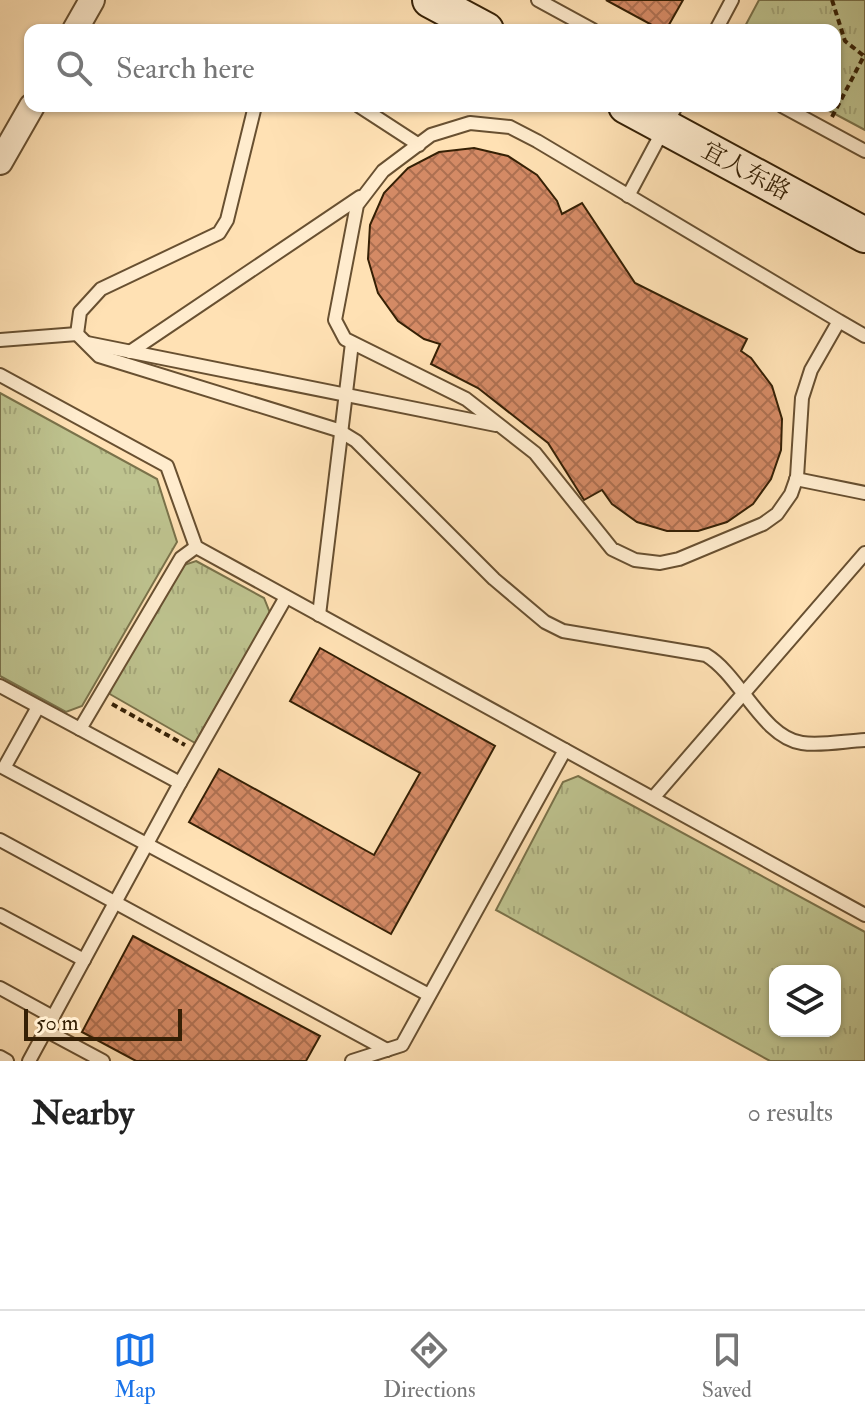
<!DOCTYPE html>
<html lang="en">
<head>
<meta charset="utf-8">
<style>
	:root { --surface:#fff; --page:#f2f2f2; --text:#222; --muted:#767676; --line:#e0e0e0; --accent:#1a73e8 }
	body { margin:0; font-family:"IM FELL Double Pica","Noto Serif SC",serif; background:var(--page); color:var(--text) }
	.controls { position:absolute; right:24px; bottom:24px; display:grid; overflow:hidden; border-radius:16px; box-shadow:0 2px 6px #0004 }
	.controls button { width:72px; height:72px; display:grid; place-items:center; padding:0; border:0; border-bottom:2px solid var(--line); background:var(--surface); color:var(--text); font:40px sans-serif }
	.scale { position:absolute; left:24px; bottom:20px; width:158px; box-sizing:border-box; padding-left:8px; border:4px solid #352005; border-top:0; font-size:22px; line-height:28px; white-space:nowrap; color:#352005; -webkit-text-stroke:6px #ffecce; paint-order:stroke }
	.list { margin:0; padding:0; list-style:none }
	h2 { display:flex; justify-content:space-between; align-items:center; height:104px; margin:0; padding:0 32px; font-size:34px }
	h2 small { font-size:26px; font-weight:400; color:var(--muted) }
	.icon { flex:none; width:44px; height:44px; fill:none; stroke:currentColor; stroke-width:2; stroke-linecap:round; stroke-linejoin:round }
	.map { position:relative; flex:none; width:865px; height:1061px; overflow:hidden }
	.search { position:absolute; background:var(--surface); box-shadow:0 2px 6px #0004; left:24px; right:24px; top:24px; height:88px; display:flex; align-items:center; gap:20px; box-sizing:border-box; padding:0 28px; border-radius:16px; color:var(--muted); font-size:30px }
	.sheet { height:248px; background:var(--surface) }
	nav { display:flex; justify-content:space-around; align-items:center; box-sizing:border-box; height:112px; border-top:2px solid var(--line); background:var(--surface); font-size:22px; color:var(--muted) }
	nav a { display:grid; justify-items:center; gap:4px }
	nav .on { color:var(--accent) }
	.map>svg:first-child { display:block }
</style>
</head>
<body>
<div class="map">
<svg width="865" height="1061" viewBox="0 0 865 1061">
	<defs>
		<pattern id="grass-tufts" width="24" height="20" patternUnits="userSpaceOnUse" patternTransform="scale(2)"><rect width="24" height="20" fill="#bec38f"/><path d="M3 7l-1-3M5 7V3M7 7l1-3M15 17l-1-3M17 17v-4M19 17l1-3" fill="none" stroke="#a4a77a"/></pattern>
		<pattern id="building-cross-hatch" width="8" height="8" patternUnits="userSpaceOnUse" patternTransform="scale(2)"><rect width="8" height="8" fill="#d48a65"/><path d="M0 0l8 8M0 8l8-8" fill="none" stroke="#ad7051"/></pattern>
	</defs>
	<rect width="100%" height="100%" fill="#ffe1b4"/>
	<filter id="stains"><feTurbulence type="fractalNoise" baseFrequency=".0025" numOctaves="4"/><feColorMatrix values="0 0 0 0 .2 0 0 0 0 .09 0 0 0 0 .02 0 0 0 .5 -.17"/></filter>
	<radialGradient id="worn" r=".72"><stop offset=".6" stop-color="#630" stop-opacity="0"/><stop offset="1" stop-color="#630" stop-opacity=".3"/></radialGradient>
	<!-- grass -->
	<g fill="url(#grass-tufts)" stroke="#7a724a" stroke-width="2" fill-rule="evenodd">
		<polygon points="759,0 865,0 865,130 820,106 835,106 835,30 743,30"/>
		<polygon points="0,393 157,479 177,542 82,706 66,712 0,676"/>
		<polygon points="196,561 264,598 270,613 195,743 108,693 184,565"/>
		<path d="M 578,776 L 865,932 L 865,1061 L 770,1061 L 496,910 L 563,782 ZM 835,971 L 835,1031 L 775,1031 L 775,971 Z"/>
	</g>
	<!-- building -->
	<g fill="url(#building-cross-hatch)" stroke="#352005" stroke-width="2">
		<polygon points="606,0 683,0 666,30 661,30"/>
		<polygon points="474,148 508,156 537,175 557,201 562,214 582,203 635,283 747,339 741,351 751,358 772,386 782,419 781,450 771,479 753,504 727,522 698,531 667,531 637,522 612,504 602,490 584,500 548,443 478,388 431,364 440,344 424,339 398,321 378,293 368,259 370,225 384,193 408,168 439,152"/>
		<polygon points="320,648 495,746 391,934 189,822 219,769 374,855 420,773 290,701"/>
		<polygon points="133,936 320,1036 306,1061 136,1061 82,1032"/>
	</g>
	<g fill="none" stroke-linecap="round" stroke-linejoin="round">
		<defs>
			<g id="lane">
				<polyline points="538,0 593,30"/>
				<polyline points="716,30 732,0"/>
				<path d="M 255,106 L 227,220 L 219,233 L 101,289 L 80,312 L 77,334 L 99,356 L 338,430 L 356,441 L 494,579 L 545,622 L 563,631 L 706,655 C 740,675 762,737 802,743 C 821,746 845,741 865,740"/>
				<polyline points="359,106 419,145"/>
				<polyline points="782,106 865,151"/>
				<polyline points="628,196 676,106"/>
				<polyline points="839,321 537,141 510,127 470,123 431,135 383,171 357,205 335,320 345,339 466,399 535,453 612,549 635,560 660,563 679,559 763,524 777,514 791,494 797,477 802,398 811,370 839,321 865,336"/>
				<polyline points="0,340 77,334"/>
				<polyline points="87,343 496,425"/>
				<polyline points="130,352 360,197"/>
				<polyline points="0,375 167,466 196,547 865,915"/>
				<polyline points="796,479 865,493"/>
				<polyline points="196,547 181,558 80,729 180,783 286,597"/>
				<polyline points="319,615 352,343"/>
				<polyline points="0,686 80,729"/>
				<polyline points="38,707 4,768 429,995"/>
				<polyline points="653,798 865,553"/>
				<polyline points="0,840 387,1050"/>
				<polyline points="0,915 84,960"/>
				<polyline points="0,988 53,1017"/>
				<polyline points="45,1030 103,1061"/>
				<polyline points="0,1057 7,1061"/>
				<polyline points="29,1061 180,783"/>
				<polyline points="352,1061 402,1045 565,750"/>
			</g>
			<g id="street">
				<polyline points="75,30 92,0"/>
				<polyline points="0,162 32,106"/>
			</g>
			<g id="secondary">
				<polyline points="430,0 486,30"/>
				<polyline points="626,106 865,235"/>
			</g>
		</defs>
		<!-- lane casing -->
		<use href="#lane" stroke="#685031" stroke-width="16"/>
		<!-- street casing -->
		<use href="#street" stroke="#685031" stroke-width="28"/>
		<!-- secondary casing -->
		<use href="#secondary" stroke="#352005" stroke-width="38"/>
		<!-- path -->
		<g stroke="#352005" stroke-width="4" stroke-dasharray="6 4" stroke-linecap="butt">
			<polyline points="832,0 845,41 864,56"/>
			<polyline points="832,117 865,54"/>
			<polyline points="112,704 185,745"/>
		</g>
		<!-- lane -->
		<use href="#lane" stroke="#ffecce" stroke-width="12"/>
		<!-- street -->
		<use href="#street" stroke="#ffecce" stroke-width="24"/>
		<!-- secondary -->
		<use href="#secondary" stroke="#ffecce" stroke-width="34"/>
	</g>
	<g text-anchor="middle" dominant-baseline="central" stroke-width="8" stroke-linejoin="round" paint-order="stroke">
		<!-- street labels -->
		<g font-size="24" fill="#352005" stroke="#ffecce">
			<text transform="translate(746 171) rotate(28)">宜人东路</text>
		</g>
	</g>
	<rect width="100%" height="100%" filter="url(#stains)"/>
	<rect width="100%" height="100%" fill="url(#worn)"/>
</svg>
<div class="controls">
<button><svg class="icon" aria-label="layers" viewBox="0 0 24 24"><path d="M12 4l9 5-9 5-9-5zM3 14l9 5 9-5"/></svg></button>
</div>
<div class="scale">50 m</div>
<div class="search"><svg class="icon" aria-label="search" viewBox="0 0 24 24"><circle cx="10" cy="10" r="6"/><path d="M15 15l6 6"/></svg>Search here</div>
</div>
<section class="sheet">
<h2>Nearby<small>0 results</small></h2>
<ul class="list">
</ul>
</section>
<nav>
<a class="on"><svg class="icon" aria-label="map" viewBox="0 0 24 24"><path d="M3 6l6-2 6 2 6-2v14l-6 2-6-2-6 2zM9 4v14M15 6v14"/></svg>Map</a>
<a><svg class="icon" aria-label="directions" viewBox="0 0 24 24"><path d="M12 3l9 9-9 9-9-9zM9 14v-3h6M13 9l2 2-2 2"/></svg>Directions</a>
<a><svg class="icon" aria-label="saved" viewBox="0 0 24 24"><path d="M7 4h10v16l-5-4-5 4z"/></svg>Saved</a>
</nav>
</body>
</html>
